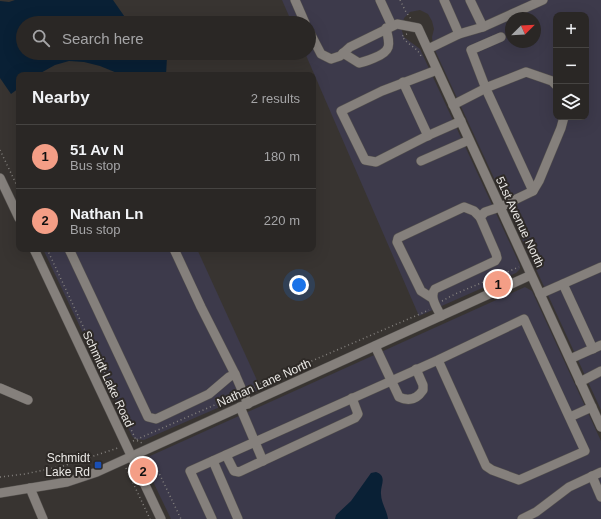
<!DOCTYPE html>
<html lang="en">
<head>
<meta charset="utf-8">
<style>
	:root { --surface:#2a2725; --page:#363332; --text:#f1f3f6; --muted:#a5a5a7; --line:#464442; --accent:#f49e86 }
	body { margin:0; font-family:Helvetica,sans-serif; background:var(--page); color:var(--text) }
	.controls { position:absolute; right:12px; top:12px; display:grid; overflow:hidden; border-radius:8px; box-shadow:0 4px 16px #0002 }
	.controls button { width:36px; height:36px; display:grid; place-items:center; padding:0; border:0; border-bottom:1px solid var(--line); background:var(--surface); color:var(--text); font:20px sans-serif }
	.compass { position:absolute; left:505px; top:12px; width:36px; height:36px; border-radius:50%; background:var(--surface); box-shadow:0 4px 16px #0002; rotate:66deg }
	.you { position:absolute; left:299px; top:285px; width:14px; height:14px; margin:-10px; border:3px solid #fff; border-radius:50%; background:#1a73e8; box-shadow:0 0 0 6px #1a73e833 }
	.badge { display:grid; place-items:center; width:26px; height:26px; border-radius:50%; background:var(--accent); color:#111; font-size:13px; font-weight:700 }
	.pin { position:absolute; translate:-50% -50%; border:2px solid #fff; box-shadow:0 1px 4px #0006 }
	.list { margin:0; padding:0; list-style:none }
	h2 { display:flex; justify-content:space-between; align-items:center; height:52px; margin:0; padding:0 16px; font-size:17px }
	h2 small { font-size:13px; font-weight:400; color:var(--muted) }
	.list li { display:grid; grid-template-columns:26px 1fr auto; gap:12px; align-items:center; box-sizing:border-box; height:64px; padding:0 16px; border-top:1px solid var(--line) }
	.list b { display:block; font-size:15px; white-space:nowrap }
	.list p { margin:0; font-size:13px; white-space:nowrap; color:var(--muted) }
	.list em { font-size:13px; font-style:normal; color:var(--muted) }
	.icon { flex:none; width:22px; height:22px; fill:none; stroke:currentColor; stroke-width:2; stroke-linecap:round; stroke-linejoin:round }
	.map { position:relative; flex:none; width:601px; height:519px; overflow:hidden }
	.search { position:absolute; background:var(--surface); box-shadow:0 4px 16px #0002; left:16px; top:16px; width:300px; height:44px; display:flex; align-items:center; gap:10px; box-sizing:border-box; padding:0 14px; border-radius:22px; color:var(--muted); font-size:15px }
	.panel { position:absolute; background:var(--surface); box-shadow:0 4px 16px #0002; left:16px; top:72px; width:300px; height:180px; border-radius:8px }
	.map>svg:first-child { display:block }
</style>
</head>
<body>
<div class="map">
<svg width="601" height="519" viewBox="0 0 601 519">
	<rect width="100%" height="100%" fill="#383431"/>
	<!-- industrial -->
	<g fill="#3d3a4b" fill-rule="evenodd">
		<path d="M 282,0 L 601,0 L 601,410 L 433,46 L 432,37 L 434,29 L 432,21 L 428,14 L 420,10 L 410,12 L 404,18 L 402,31 L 404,37 L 420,49 L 520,265 L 520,269 L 516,273 L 419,316 L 305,53 L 309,53 L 309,23 L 292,23 ZM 556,15 L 586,15 L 586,117 L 556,117 ZM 511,18 L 535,18 L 535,42 L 511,42 Z"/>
		<polygon points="43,249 197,249 261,389 144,440 135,439 132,436"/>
		<polygon points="525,287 532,291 601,441 601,519 171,519 146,467 146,462 150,456"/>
	</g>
	<!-- water -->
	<g fill="#092035">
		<polygon points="15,0 113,0 129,23 23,23 23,53 161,53 167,57 166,75 122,75 100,66 84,62 69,61 55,65 37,75 19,75 19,88 11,94 0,78 0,1 9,2"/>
		<path d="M 376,472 C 388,476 380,486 381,494 C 381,502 387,511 388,519 L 335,519 L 336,515 L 351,501 L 371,473 Z"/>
	</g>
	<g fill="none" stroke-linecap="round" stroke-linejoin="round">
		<defs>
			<g id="minor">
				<polyline points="295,0 305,23"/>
				<polyline points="380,0 392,26"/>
				<polyline points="444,0 459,34"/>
				<polyline points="470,0 483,27"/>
				<polyline points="309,31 321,54 331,59 340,56 350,47 397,24 418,28 601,427"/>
				<polyline points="501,37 471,50 486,89 533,191"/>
				<polyline points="428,49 459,34 483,27 543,0"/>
				<path d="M 343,53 L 359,63 C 364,62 369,60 374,58 C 392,51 390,45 386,28"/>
				<polyline points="437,70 382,91 341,111 365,160 376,162 427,136 461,121"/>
				<polyline points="403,82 428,136"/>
				<polyline points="453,105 488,87 526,72 552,81 556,85"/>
				<polyline points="421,161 469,140"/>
				<polyline points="0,178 19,218"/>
				<polyline points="34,249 161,519"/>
				<polyline points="69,249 148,417 156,419 209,394 229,377 235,374"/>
				<polyline points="174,249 201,307 235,374 248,404"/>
				<polyline points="563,284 593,349"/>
				<polyline points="540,294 601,267"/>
				<polyline points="432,298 421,291 397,242 398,238 464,207 474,211 480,217"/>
				<path d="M 441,316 C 437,308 429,297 435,289 L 495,261 L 497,258 L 496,254 L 480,217 L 485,212 L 500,207 L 533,191 L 539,181 L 561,128 L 564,117"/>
				<path d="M 375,346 L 399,397 C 409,402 417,399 423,390 L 423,385 L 416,369"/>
				<polyline points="570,359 601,345"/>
				<polyline points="580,382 601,371"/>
				<polyline points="0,388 28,400"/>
				<polyline points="240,407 263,461"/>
				<polyline points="570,417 592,407"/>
				<polyline points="226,455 234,471 239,472 355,418 358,414 352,398"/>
				<polyline points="213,461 238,519"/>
				<polyline points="592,476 601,497"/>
				<polyline points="30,488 43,519"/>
				<polyline points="0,493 67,482 97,472 531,275"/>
				<polyline points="212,519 190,471 438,360 524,319 585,451 519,480 492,470 486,466 438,360"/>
				<polyline points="522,519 536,512 569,487 601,472"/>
			</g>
		</defs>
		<!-- minor casing -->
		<use href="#minor" stroke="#55514e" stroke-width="10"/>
		<!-- path -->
		<g stroke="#85827f" stroke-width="1.5" stroke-dasharray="1 3" stroke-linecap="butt">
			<polyline points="400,0 406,12 411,19"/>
			<path d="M 407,34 L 402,36 C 407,45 416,46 421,56"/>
			<polyline points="0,150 19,190"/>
			<polyline points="47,249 136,440 142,443"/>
			<polyline points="442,301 455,294 519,267"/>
			<polyline points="250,390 261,383 429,310"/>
			<polyline points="133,441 235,396"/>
			<polyline points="148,458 159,473 181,519"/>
			<polyline points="126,468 150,519"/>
			<polyline points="0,477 25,474 63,466 118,448"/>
		</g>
		<!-- minor -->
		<use href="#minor" stroke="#85807c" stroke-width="9"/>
	</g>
	<!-- markers -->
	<rect fill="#1a4fb4" stroke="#2e2a27" stroke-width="1.5" x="94" y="461" width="8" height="8" rx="2"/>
	<g text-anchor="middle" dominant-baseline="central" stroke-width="4" stroke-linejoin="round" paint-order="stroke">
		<!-- street labels -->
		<g font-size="12" fill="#eae8e5" stroke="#2e2a27">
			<text transform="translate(520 222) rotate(65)">51st Avenue North</text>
			<text transform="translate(108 379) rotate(65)">Schmidt Lake Road</text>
			<text transform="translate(264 383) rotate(-24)">Nathan Lane North</text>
		</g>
		<!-- poi labels -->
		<g font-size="12" fill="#eae8e5" stroke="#2e2a27" text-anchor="end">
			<text x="90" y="458">Schmidt<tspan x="90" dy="14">Lake Rd</tspan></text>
		</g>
	</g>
</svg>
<div class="controls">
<button>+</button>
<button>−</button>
<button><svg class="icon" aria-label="layers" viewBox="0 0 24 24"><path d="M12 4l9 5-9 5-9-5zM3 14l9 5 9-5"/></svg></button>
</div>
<svg class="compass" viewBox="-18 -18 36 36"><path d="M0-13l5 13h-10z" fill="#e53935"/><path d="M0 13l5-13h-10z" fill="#a5a5a7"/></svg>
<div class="you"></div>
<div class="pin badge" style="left:498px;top:284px">1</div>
<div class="pin badge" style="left:143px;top:471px">2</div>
<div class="search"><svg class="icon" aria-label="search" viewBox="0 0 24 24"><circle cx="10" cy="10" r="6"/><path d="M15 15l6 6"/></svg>Search here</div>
<section class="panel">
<h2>Nearby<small>2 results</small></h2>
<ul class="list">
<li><span class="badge">1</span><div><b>51 Av N</b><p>Bus stop</p></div><em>180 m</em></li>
<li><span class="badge">2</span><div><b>Nathan Ln</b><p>Bus stop</p></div><em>220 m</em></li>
</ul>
</section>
</div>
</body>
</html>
